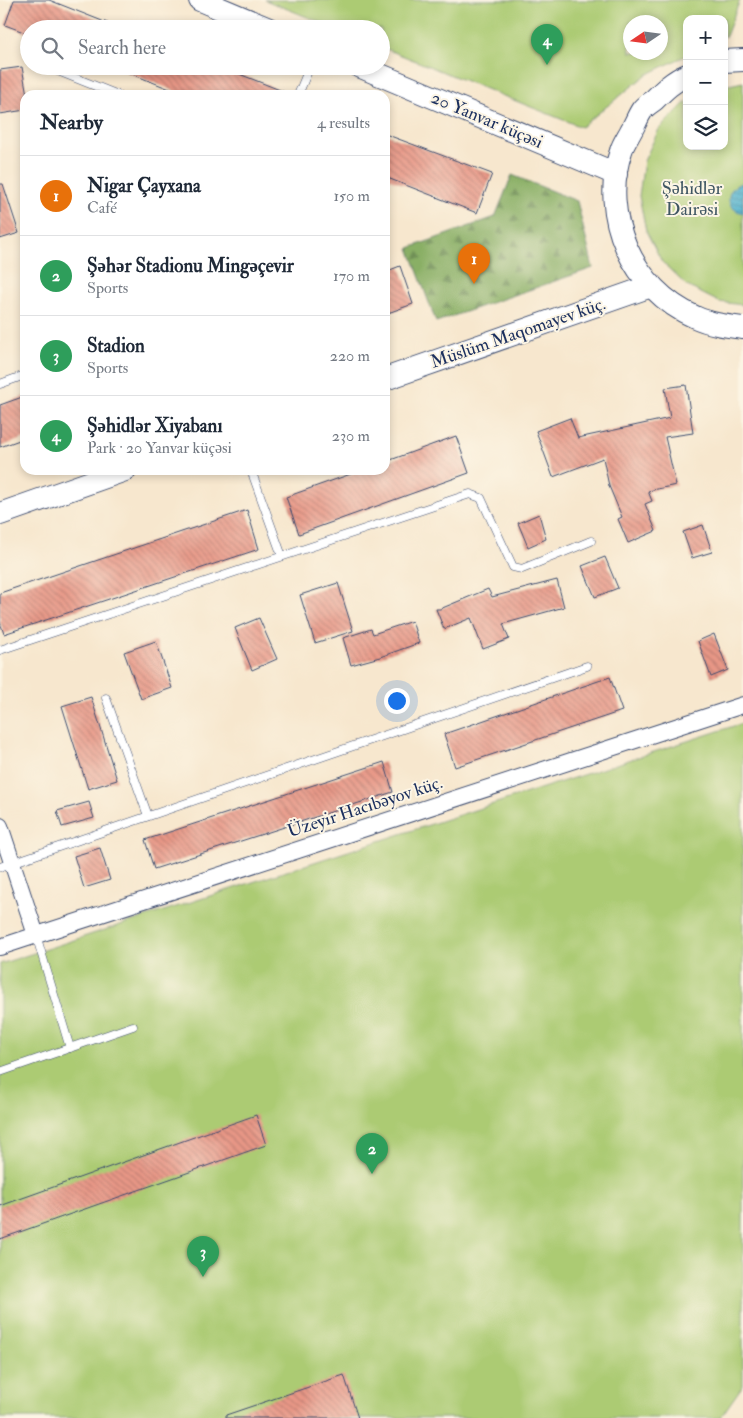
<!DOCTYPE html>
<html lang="en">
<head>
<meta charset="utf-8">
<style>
	:root { --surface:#fff; --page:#f2f2f3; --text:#1f2937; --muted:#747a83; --line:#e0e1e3; --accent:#db2777 }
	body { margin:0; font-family:"IM FELL Double Pica",serif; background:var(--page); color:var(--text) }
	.controls { position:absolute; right:15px; top:15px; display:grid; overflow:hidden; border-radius:10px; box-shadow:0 2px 8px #0003 }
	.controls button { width:45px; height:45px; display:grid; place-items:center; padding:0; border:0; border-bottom:1px solid var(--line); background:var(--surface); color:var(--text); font:25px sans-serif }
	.compass { position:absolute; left:623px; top:15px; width:45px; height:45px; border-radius:50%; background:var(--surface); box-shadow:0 2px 8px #0003; rotate:257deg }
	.you { position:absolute; left:396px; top:700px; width:18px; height:18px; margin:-12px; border:4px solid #fff; border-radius:50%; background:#1a73e8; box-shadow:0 0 0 8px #1a73e833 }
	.badge { display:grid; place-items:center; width:32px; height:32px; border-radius:50%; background:var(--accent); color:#fff; font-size:16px; font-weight:700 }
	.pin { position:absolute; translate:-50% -41px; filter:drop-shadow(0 1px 2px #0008) }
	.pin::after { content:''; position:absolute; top:26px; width:18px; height:15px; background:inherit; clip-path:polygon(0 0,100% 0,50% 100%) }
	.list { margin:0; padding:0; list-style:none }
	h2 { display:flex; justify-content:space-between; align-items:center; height:65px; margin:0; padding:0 20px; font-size:21px }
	h2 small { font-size:16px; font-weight:400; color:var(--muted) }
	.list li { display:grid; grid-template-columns:32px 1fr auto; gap:15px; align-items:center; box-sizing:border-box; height:80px; padding:0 20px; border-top:1px solid var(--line) }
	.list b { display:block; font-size:19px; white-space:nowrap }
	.list p { margin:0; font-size:16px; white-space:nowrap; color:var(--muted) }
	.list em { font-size:16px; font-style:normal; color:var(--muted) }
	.icon { flex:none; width:28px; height:28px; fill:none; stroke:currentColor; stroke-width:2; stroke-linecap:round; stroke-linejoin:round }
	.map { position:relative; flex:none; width:743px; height:1418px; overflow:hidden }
	.search { position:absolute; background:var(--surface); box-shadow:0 2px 8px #0003; left:20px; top:20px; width:370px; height:55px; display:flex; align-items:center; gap:12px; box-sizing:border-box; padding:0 18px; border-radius:28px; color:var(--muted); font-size:19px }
	.panel { position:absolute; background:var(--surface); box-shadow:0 2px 8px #0003; left:20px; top:90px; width:370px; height:385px; border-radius:15px }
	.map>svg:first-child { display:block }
</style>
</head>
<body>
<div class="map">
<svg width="743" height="1418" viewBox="0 0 743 1418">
	<defs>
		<pattern id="forest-firs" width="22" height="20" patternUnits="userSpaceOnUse" patternTransform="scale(1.25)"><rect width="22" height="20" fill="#89af65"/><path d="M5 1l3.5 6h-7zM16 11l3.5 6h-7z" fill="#6f8f56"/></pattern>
		<pattern id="water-rules" width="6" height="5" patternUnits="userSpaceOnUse" patternTransform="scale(1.25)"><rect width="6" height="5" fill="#4eb1cd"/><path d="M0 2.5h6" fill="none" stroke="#4090aa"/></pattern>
		<pattern id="building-back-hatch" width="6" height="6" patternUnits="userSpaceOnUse" patternTransform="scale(1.25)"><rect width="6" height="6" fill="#e89786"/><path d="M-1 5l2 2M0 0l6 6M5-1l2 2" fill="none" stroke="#bb7c71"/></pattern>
	</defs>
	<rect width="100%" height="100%" fill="#fcf5e5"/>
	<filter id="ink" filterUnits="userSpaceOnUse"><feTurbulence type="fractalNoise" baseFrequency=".02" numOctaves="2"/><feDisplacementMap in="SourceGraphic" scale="10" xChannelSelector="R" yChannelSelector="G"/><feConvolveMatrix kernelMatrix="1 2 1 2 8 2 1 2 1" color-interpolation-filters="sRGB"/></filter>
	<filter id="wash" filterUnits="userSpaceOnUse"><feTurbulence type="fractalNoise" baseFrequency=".0096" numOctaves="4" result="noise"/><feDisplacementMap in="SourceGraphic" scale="20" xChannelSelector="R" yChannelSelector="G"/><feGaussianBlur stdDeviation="1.12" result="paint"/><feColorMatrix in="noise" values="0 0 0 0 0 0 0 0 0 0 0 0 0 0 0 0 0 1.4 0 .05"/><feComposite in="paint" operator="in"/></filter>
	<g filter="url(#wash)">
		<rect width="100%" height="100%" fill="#f7e7ce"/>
		<!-- green -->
		<g fill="#accb73" stroke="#647d68" fill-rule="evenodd">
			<path d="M 265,0 L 740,0 L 726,36 L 724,37 L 724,19 L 687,19 L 687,55 L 646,75 L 581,127 L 381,47 L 381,29 L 337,29 ZM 660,22 L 660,52 L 630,52 L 630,22 Z"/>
			<polygon points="743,82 743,305 719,302 687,286 662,262 646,231 639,196 644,161 659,129 684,104 687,102 687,146 724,146 724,86"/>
			<polygon points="743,723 743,1385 720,1418 0,1418 0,964"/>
		</g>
		<!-- forest -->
		<polygon fill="url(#forest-firs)" stroke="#526f62" points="512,175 577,201 593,268 436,322 409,248 495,217"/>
		<!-- water -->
		<path fill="url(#water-rules)" stroke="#347096" d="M 741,183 L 743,183 L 743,213 C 725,209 724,190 741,183 Z"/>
		<g id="blocks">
			<!-- building -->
			<g fill="url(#building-back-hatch)">
				<polygon points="14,0 49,0 120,28 120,29 29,29 29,34 5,25"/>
				<polygon points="115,66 219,66 290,94 290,95 185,95 114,67"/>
				<polygon points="22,67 27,95 25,95 25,110 0,114 0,70"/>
				<polygon points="385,134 492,174 477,213 385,177"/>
				<polygon points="0,184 3,184 19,233 0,239"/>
				<polygon points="400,266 413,304 385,314 385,272"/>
				<polygon points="686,385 693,433 665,437 676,485 648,491 652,501 645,504 656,531 628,543 618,519 622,517 609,486 603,458 553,477 536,431 570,418 578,438 670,418 665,388"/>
				<polygon points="25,396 25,438 0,447 0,405"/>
				<polygon points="456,436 469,473 299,534 286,497 362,470 385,470 385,462"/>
				<polygon points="247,510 259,549 4,634 0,622 0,593"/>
				<polygon points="539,514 546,539 528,547 518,523"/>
				<polygon points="703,525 712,552 692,558 683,532"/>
				<polygon points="605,557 618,588 595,597 582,566"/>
				<polygon points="557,580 564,607 503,624 509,639 483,649 471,618 444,629 436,609 440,609 488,589 492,597"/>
				<polygon points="338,583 353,631 315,643 300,595"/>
				<polygon points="259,618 277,659 252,670 235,628"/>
				<polygon points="412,621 419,643 380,657 351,665 343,638 371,629 373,634"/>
				<polygon points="714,634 728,670 711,677 698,641"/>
				<polygon points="156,641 172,688 141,699 124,652"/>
				<polygon points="610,677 622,711 455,767 444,734"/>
				<polygon points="91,697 117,780 88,789 62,706"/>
				<polygon points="384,762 393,792 154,869 145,840"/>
				<polygon points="89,802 94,818 62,827 57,811"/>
				<polygon points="100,848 110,880 84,888 74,856"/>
				<polygon points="256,1115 266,1145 0,1239 0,1206"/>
				<polygon points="344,1375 358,1418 226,1418 226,1415"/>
			</g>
		</g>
	</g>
	<g filter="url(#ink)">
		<use href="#blocks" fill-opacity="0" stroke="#3c4b6f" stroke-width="1"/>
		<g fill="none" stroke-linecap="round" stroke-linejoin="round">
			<defs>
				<g id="service">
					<polyline points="53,69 118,95"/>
					<polyline points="298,95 310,66"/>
					<polyline points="0,384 25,375"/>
					<polyline points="251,470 282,556"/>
					<polyline points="0,650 470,494 481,498 513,567 522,569 591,541"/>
					<polyline points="106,698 148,816"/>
					<polyline points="0,867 587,666"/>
					<polyline points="36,935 70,1048"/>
					<polyline points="0,1072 133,1026"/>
				</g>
				<g id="minor">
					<polyline points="0,826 36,935"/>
					<polyline points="0,947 743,705"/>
				</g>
				<g id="secondary">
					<polyline points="200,0 269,29"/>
					<polyline points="724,61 743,60"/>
					<polyline points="359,66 616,174"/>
					<path d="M 687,75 C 673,81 664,90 654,100 C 650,103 645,106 642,110 C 638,116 635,124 631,131 C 628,137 623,144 621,151 C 599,215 633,290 695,317 C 710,324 727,326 743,328"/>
					<polyline points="385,379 651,286"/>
					<polyline points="0,514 125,470"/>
				</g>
			</defs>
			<!-- service casing -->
			<use href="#service" stroke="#3c4b6f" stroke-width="9"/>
			<!-- minor casing -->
			<use href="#minor" stroke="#3c4b6f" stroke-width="18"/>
			<!-- secondary casing -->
			<use href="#secondary" stroke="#3c4b6f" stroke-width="24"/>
			<!-- service -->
			<use href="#service" stroke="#fff" stroke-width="8"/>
			<!-- minor -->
			<use href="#minor" stroke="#fff" stroke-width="16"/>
			<!-- secondary -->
			<use href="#secondary" stroke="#fff" stroke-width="22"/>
		</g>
	</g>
	<g text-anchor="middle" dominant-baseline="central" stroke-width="4" stroke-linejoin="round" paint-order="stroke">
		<!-- street labels -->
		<g font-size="18" fill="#1b2f5e" stroke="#fcf5e5">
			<text transform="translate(487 120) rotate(23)">20 Yanvar küçəsi</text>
			<text transform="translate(518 333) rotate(-19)">Müslüm Maqomayev küç.</text>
			<text transform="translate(365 807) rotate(-18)">Üzeyir Hacıbəyov küç.</text>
		</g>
		<!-- park labels -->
		<g font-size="18" fill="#3f5663" stroke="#fcf5e5">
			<text x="692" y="188">Şəhidlər<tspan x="692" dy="21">Dairəsi</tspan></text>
		</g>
	</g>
</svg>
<div class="controls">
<button>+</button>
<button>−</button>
<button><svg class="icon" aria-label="layers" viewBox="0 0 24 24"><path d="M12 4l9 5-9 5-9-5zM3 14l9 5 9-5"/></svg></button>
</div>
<svg class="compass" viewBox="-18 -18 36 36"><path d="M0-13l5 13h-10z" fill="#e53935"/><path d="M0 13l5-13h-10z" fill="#747a83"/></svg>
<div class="you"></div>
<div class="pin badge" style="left:474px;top:284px;background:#e8710a">1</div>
<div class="pin badge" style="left:372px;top:1174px;background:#2e9e5b">2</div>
<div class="pin badge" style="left:203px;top:1277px;background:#2e9e5b">3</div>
<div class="pin badge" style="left:547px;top:65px;background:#2e9e5b">4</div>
<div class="search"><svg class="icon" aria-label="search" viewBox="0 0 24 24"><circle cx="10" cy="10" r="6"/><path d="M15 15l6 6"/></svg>Search here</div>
<section class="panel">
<h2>Nearby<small>4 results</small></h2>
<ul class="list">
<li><span class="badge" style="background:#e8710a">1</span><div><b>Nigar Çayxana</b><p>Café</p></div><em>150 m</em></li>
<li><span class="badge" style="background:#2e9e5b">2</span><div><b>Şəhər Stadionu Mingəçevir</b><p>Sports</p></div><em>170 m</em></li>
<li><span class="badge" style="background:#2e9e5b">3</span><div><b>Stadion</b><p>Sports</p></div><em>220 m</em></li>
<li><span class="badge" style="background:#2e9e5b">4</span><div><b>Şəhidlər Xiyabanı</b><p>Park · 20 Yanvar küçəsi</p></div><em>230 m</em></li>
</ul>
</section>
</div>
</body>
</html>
